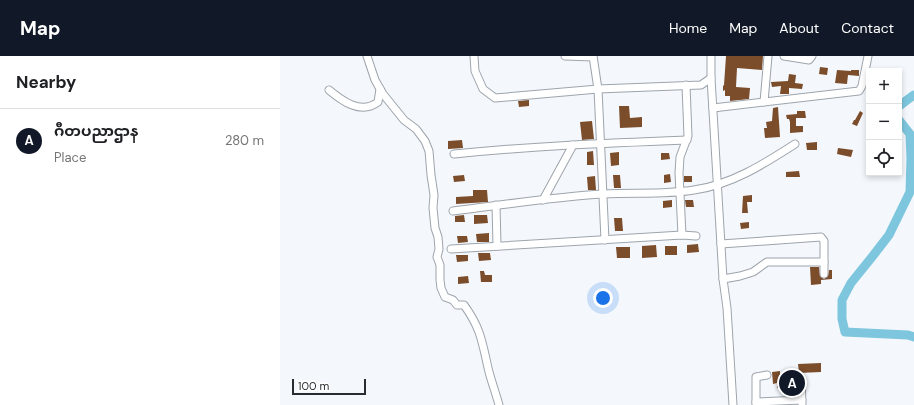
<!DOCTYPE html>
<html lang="en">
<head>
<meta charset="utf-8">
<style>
	:root { --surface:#fff; --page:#f6f6f6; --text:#202124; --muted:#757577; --line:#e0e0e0; --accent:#111827 }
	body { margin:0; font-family:"DM Sans","Noto Sans Myanmar",sans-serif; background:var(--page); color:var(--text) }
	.controls { position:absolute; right:12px; top:12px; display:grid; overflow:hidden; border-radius:0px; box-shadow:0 2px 6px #0003 }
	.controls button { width:36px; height:36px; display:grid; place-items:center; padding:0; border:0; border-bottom:1px solid var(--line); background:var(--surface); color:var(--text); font:20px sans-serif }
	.scale { position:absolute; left:12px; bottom:10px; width:74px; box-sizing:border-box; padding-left:4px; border:2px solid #2a2d30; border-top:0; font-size:11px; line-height:14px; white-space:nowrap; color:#2a2d30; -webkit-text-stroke:3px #fff; paint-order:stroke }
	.you { position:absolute; left:323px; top:242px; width:14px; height:14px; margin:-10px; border:3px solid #fff; border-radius:50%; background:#1a73e8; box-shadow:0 0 0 6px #1a73e833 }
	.badge { display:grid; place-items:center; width:26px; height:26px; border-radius:50%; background:var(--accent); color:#fff; font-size:13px; font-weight:700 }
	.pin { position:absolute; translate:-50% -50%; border:2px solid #fff; box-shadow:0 1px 4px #0006 }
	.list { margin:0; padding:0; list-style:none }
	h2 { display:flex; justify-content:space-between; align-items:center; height:52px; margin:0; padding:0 16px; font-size:17px }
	h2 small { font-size:13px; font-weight:400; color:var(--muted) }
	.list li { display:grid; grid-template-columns:26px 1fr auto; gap:12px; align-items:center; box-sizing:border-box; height:64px; padding:0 16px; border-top:1px solid var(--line) }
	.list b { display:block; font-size:15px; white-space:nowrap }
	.list p { margin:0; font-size:13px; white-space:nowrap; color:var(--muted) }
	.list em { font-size:13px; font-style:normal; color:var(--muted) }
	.icon { flex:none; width:22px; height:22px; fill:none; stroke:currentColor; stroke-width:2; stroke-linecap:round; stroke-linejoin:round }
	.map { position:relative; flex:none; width:634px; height:349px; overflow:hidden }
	header { display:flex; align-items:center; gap:24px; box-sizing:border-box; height:56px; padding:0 20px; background:var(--accent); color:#fff }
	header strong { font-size:19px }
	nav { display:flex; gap:22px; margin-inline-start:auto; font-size:14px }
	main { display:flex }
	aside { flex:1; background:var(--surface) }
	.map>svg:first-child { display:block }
</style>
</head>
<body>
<header>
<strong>Map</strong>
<nav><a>Home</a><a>Map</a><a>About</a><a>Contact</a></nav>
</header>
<main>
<aside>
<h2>Nearby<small></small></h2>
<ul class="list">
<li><span class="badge">A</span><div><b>ဂီတပညာဌာန</b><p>Place</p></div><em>280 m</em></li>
</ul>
</aside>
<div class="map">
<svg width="634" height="349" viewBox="0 0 634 349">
	<rect width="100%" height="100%" fill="#f4f8fd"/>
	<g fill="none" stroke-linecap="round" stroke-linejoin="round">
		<!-- river -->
		<g stroke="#7ec6dd" stroke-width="9">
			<polyline points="619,50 634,39"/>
			<polyline points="619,64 630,78 631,102 630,136 609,179 592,201 571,227 562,244 562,263 565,276 628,279 634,281"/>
		</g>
	</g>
	<!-- building -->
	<g fill="#7b4d2b">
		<polygon points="446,0 483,0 482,14 457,12 456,31 470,32 469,43 450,45 450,40 445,40 445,34 443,35 443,30 444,29"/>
		<polygon points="540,11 548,12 547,19 539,18"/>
		<polygon points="557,14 571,15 571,14 579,14 579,20 568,19 567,28 555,27"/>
		<polygon points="509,18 516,19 515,27 523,28 522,33 509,32 509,38 500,38 501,30 492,31 491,26 508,25"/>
		<polygon points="249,44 249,50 239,51 238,45"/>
		<polygon points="339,50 349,50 350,62 362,61 362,71 340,72"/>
		<polygon points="498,51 500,81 485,82 484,72 487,72 486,66 492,65 493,52"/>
		<polygon points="517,55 525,55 526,62 516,62 516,70 523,70 523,76 510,77 510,66 509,63 507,63 506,59 517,58"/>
		<polygon points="580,55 583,57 577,70 572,68 574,64 575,64"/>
		<polygon points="312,65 314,83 302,84 300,66"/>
		<polygon points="182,84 183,92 168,93 168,85"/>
		<polygon points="537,86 537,94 527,94 526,87"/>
		<polygon points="558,92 573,94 571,101 557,98"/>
		<polygon points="313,95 314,109 307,109 307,96"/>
		<polygon points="339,96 339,109 331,110 330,97"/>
		<polygon points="381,97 389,97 390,103 381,104"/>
		<polygon points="519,115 520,121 506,121 506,116"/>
		<polygon points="390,118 391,126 384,127 384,119"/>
		<polygon points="184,119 185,125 174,126 173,120"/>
		<polygon points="333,119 340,119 341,132 334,132"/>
		<polygon points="315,120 316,134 308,134 307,121"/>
		<rect x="404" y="120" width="8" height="6"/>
		<polygon points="193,134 207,134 208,146 176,148 176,141 193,140"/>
		<polygon points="472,139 472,146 467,146 468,157 462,157 463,140"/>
		<polygon points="392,144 392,151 383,152 383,145"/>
		<polygon points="405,144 413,144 414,151 406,151"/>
		<polygon points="184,159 185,166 175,166 175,160"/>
		<polygon points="194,159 207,159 208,167 194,168"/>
		<polygon points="334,162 342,162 343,175 335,175"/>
		<polygon points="469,166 469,172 461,173 460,167"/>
		<polygon points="209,177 209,186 197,186 196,178"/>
		<polygon points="177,180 187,180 188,186 178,187"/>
		<polygon points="418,188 419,196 407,197 407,189"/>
		<polygon points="376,189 377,201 362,202 362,190"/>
		<rect x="385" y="190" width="12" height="9"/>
		<polygon points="336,191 350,191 350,202 337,202"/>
		<polygon points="198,197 210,197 211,204 199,205"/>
		<polygon points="176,199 188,199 188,205 177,206"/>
		<polygon points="530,211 539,211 540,220 544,223 548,220 549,214 552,214 552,223 541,224 541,228 531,229"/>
		<polygon points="200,215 204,215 205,219 212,219 212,226 201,226"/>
		<polygon points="188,220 189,227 178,228 178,221"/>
		<polygon points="541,307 541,316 519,317 518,308"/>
		<polygon points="500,315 500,319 508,319 508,315 516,315 517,339 509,340 508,331 497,332 497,327 493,328 492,316"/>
	</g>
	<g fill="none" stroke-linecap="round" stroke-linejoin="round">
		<defs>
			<g id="minor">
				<path d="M 87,0 L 95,24 L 103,38 L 124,64 L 136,73 L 145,85 L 149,95 L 151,119 L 154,139 L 153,152 L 155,172 L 158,181 L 159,193 L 157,201 L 160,209 L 160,224 L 161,232 L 165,241 L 173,244 L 177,249 L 184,249 C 202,274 202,287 209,316 C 212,327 216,338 219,349"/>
				<polyline points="194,0 195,15 203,33 215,42 318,33 421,29 431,22"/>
				<polyline points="285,0 313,1"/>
				<polyline points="313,0 318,33 325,184"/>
				<polyline points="431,0 431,22 443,223 447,252 453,349"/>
				<polyline points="504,0 529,4 532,0"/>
				<path d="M 49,34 C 62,45 81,59 98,46 L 100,33"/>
				<polyline points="484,46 488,0"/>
				<polyline points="433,52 579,35 582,30 588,0"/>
				<path d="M 174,98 C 251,90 329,87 407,84"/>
				<polyline points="263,144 293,89"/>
				<polyline points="216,149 217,190"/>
				<path d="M 173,155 C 222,149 273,141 323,138 C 353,136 384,139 414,134 C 451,129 484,108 515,88"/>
				<polyline points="402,179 399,117 400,101 408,80 406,29"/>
				<polyline points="441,188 541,181 544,185 544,218"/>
				<polyline points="171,193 402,179 416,180"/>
				<polyline points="443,223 460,220 473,216 487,206 544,206"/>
				<polyline points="521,322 522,348"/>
				<polyline points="476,346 522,344"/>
				<polyline points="476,349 476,321 487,319"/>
			</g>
		</defs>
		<!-- minor casing -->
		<use href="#minor" stroke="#9da4ab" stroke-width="9"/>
		<!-- minor -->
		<use href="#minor" stroke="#fff" stroke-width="7"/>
	</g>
</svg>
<div class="controls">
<button>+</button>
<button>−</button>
<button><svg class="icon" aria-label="locate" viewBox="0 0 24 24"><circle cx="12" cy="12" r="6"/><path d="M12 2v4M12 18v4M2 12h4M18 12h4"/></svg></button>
</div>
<div class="scale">100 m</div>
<div class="you"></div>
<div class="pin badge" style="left:512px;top:327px">A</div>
</div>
</main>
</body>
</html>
